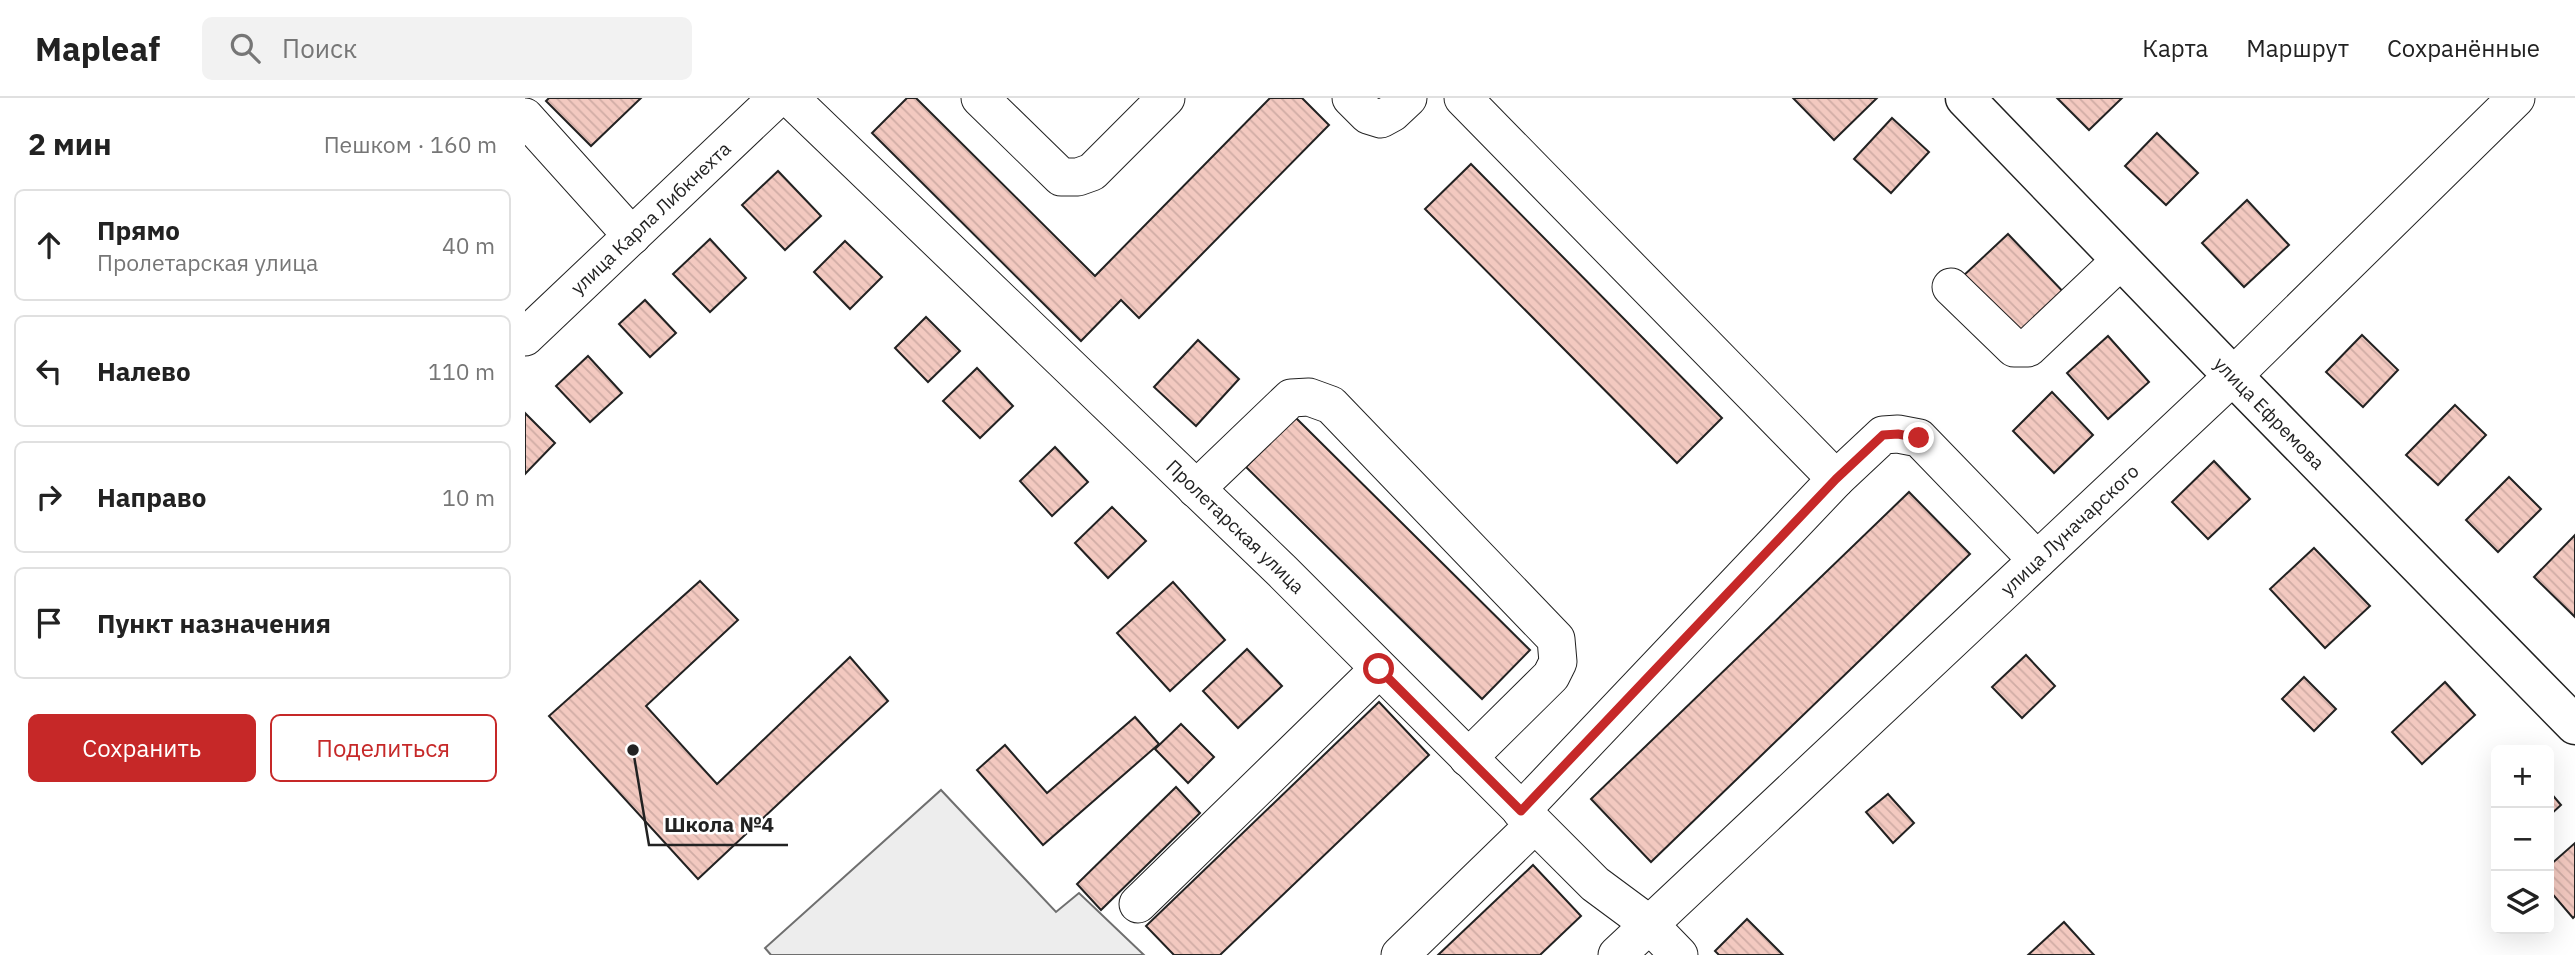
<!DOCTYPE html>
<html lang="ru">
<head>
<meta charset="utf-8">
<style>
	:root { --surface:#fff; --page:#f2f2f2; --text:#222; --muted:#767676; --line:#e0e0e0; --accent:#c62828 }
	body { margin:0; font-family:"IBM Plex Sans",sans-serif; background:var(--page); color:var(--text) }
	.controls { position:absolute; right:21px; bottom:21px; display:grid; overflow:hidden; border-radius:10px; box-shadow:0 7px 28px #0002 }
	.controls button { width:63px; height:63px; display:grid; place-items:center; padding:0; border:0; border-bottom:2px solid var(--line); background:var(--surface); color:var(--text); font:35px sans-serif }
	.stop { position:absolute; width:21px; height:21px; margin:-16px; border:5px solid #c62828; border-radius:50%; background:#fff }
	.stop.end { background:#c62828; border-color:#fff; box-shadow:0 2px 7px #0008 }
	.list { margin:0; padding:0; list-style:none }
	h2 { display:flex; justify-content:space-between; align-items:center; height:91px; margin:0; padding:0 28px; font-size:30px }
	h2 small { font-size:23px; font-weight:400; color:var(--muted) }
	.list li { display:grid; grid-template-columns:46px 1fr auto; gap:21px; align-items:center; box-sizing:border-box; height:112px; margin:0 14px 14px; padding:0 14px; border:2px solid var(--line); border-radius:10px }
	.list b { display:block; font-size:26px; white-space:nowrap }
	.list p { margin:0; font-size:23px; white-space:nowrap; color:var(--muted) }
	.list em { font-size:23px; font-style:normal; color:var(--muted) }
	.actions { display:flex; gap:14px; padding:21px 28px }
	.actions a { flex:1; padding:16px 0; border:2px solid var(--accent); border-radius:10px; text-align:center; font-size:24px; color:var(--accent) }
	.actions .main { background:var(--accent); color:#fff }
	.icon { flex:none; width:38px; height:38px; fill:none; stroke:currentColor; stroke-width:2; stroke-linecap:round; stroke-linejoin:round }
	.map { position:relative; flex:none; width:2050px; height:857px; overflow:hidden }
	header { display:flex; align-items:center; gap:42px; box-sizing:border-box; height:98px; padding:0 35px; background:var(--surface); border-bottom:2px solid var(--line) }
	header strong { font-size:33px }
	nav { display:flex; gap:38px; margin-inline-start:auto; font-size:24px }
	.search { width:490px; height:63px; background:var(--page); display:flex; align-items:center; gap:18px; box-sizing:border-box; padding:0 24px; border-radius:10px; color:var(--muted); font-size:26px }
	main { display:flex }
	aside { flex:1; background:var(--surface) }
	.map>svg:first-child { display:block }
</style>
</head>
<body>
<header>
<strong>Mapleaf</strong>
<div class="search"><svg class="icon" aria-label="search" viewBox="0 0 24 24"><circle cx="10" cy="10" r="6"/><path d="M15 15l6 6"/></svg>Поиск</div>
<nav><a>Карта</a><a>Маршрут</a><a>Сохранённые</a></nav>
</header>
<main>
<aside>
<h2>2 мин<small>Пешком · 160 m</small></h2>
<ul class="list">
<li><svg class="icon" aria-label="ahead" viewBox="0 0 24 24"><path d="M12 20V5M6 11l6-6 6 6"/></svg><div><b>Прямо</b><p>Пролетарская улица</p></div><em>40 m</em></li>
<li><svg class="icon" aria-label="left" viewBox="0 0 24 24"><path d="M17 20v-9H6M10 6l-5 5 5 5"/></svg><div><b>Налево</b></div><em>110 m</em></li>
<li><svg class="icon" aria-label="right" viewBox="0 0 24 24"><path d="M7 20v-9h11M14 6l5 5-5 5"/></svg><div><b>Направо</b></div><em>10 m</em></li>
<li><svg class="icon" aria-label="arrive" viewBox="0 0 24 24"><path d="M6 21V4h12l-3 4 3 4H6"/></svg><div><b>Пункт назначения</b></div></li>
</ul>
<div class="actions"><a class="main">Сохранить</a><a>Поделиться</a></div>
</aside>
<div class="map">
<svg width="2050" height="857" viewBox="0 0 2050 857">
	<defs>
		<pattern id="building-back-hatch" width="6" height="6" patternUnits="userSpaceOnUse" patternTransform="scale(1.75)"><rect width="6" height="6" fill="#f3c9c0"/><path d="M-1 5l2 2M0 0l6 6M5-1l2 2" fill="none" stroke="#d0aca5"/></pattern>
	</defs>
	<rect width="100%" height="100%" fill="#fff"/>
	<!-- parking -->
	<polygon fill="#ededed" stroke="#6f6f6f" stroke-width="2" points="416,692 531,814 554,795 619,857 246,857 240,850"/>
	<!-- building -->
	<g fill="url(#building-back-hatch)" stroke="#222" stroke-width="2">
		<polygon points="24,0 116,0 66,48 21,3"/>
		<polygon points="382,0 391,0 570,178 745,0 777,0 804,27 614,220 596,202 556,243 347,35"/>
		<polygon points="1268,0 1352,0 1309,42"/>
		<polygon points="1532,0 1597,0 1564,32"/>
		<polygon points="1367,20 1404,54 1366,95 1329,61"/>
		<polygon points="1632,35 1673,75 1641,107 1600,68"/>
		<polygon points="946,66 1197,320 1152,365 900,111"/>
		<polygon points="253,73 296,118 260,152 217,107"/>
		<polygon points="1722,102 1764,147 1719,189 1677,145"/>
		<polygon points="1483,136 1546,202 1500,246 1437,179"/>
		<polygon points="185,141 221,180 185,214 148,176"/>
		<polygon points="320,143 357,179 325,211 289,174"/>
		<polygon points="120,202 151,235 125,259 94,226"/>
		<polygon points="401,219 435,253 403,284 370,250"/>
		<polygon points="1837,237 1873,272 1838,309 1801,274"/>
		<polygon points="1583,238 1624,284 1583,321 1542,275"/>
		<polygon points="673,242 714,281 671,328 629,289"/>
		<polygon points="63,258 97,295 65,324 31,288"/>
		<polygon points="452,270 488,308 455,340 418,303"/>
		<polygon points="1527,294 1568,337 1529,375 1488,333"/>
		<polygon points="1930,307 1961,337 1913,387 1881,357"/>
		<polygon points="0,315 30,345 0,376"/>
		<polygon points="770,319 1005,552 957,601 721,369"/>
		<polygon points="530,349 563,384 527,418 495,383"/>
		<polygon points="1689,363 1725,401 1683,441 1647,404"/>
		<polygon points="1984,379 2016,411 1973,454 1941,422"/>
		<polygon points="1384,394 1445,456 1126,764 1066,701"/>
		<polygon points="587,409 621,443 583,480 550,445"/>
		<polygon points="2050,437 2050,519 2009,479"/>
		<polygon points="1789,450 1845,508 1800,550 1745,491"/>
		<polygon points="175,483 213,522 121,608 192,686 325,559 363,603 173,781 24,618"/>
		<polygon points="648,484 700,542 645,593 592,535"/>
		<polygon points="722,551 757,588 713,630 678,593"/>
		<polygon points="1501,557 1530,588 1497,620 1467,589"/>
		<polygon points="1779,579 1811,611 1789,633 1757,601"/>
		<polygon points="1920,584 1950,617 1897,666 1867,634"/>
		<polygon points="854,604 904,657 695,857 649,857 621,828"/>
		<polygon points="610,619 634,646 518,747 452,672 480,647 522,695"/>
		<polygon points="656,626 689,659 663,685 630,651"/>
		<polygon points="651,689 675,715 576,812 552,786"/>
		<polygon points="2024,693 2036,707 2024,718"/>
		<polygon points="1363,696 1389,725 1368,745 1341,714"/>
		<polygon points="2050,745 2050,818 2048,820 2024,792 2024,768"/>
		<polygon points="1008,767 1056,818 1015,857 913,857"/>
		<polygon points="1222,821 1258,857 1194,857 1190,853"/>
		<polygon points="1539,824 1569,857 1503,857"/>
	</g>
	<g fill="none" stroke-linecap="round" stroke-linejoin="round">
		<defs>
			<g id="minor">
				<path id="s1" d="M 265,0 L 757,473 L 1070,786 L 1124,826 L 1154,857"/>
				<polyline points="455,0 536,79 553,79 567,74 641,0"/>
				<polyline points="826,0 843,17 856,21 867,15 883,0"/>
				<polyline points="938,0 1311,381"/>
				<polyline points="0,19 107,138"/>
				<polyline points="1426,189 1489,250 1503,250 1596,162"/>
				<path id="s2" d="M 0,239 L 252,0"/>
				<polyline points="671,391 766,300 784,299 806,307 1031,541 1033,564 1026,578 943,660"/>
				<polyline points="996,713 1311,381 1358,337 1373,336 1394,340 1512,462"/>
				<polyline points="613,806 854,571"/>
				<polyline points="875,857 1009,727"/>
				<path id="s3" d="M 1092,857 L 1708,278 L 1991,0"/>
			</g>
			<g id="major">
				<path id="s4" d="M 1440,0 L 1708,278 L 2050,627"/>
			</g>
		</defs>
		<!-- minor casing -->
		<use href="#minor" stroke="#222" stroke-width="39"/>
		<!-- major casing -->
		<use href="#major" stroke="#222" stroke-width="41"/>
		<!-- minor -->
		<use href="#minor" stroke="#fff" stroke-width="37"/>
		<!-- major -->
		<use href="#major" stroke="#fff" stroke-width="38"/>
	</g>
	<g fill="none" stroke-linecap="round" stroke-linejoin="round">
		<!-- route -->
		<polyline stroke="#c62828" stroke-width="9" points="854,571 996,713 1311,381 1358,337 1373,336 1394,340"/>
	</g>
	<g text-anchor="middle" dominant-baseline="central" stroke-width="5" stroke-linejoin="round" paint-order="stroke">
		<!-- street labels -->
		<g font-size="19" fill="#222" stroke="#fff">
			<text stroke="none"><textPath href="#s2" startOffset="173">улица Карла Либкнехта</textPath></text>
			<text stroke="none"><textPath href="#s4" startOffset="438">улица Ефремова</textPath></text>
			<text stroke="none"><textPath href="#s1" startOffset="618">Пролетарская улица</textPath></text>
			<text stroke="none"><textPath href="#s3" startOffset="621">улица Луначарского</textPath></text>
		</g>
	</g>
	<!-- callouts -->
	<path fill="none" stroke="#222" stroke-width="2.5" d="M108 652L124 747H263"/>
	<circle fill="#222" stroke="#fff" stroke-width="2.5" cx="108" cy="652" r="7"/>
	<g font-size="21" text-anchor="middle" font-weight="bold" fill="#222" stroke="#fff" stroke-width="5" stroke-linejoin="round" paint-order="stroke">
		<text x="194" y="734">Школа №4</text>
	</g>
</svg>
<div class="controls">
<button>+</button>
<button>−</button>
<button><svg class="icon" aria-label="layers" viewBox="0 0 24 24"><path d="M12 4l9 5-9 5-9-5zM3 14l9 5 9-5"/></svg></button>
</div>
<div class="stop" style="left:854px;top:571px"></div>
<div class="stop end" style="left:1394px;top:340px"></div>
</div>
</main>
</body>
</html>
